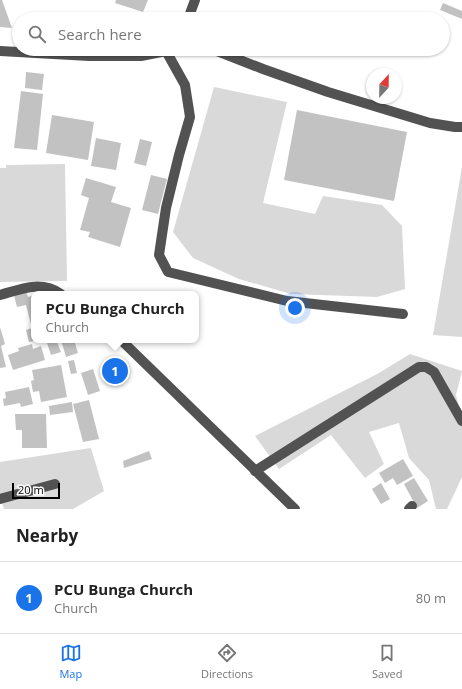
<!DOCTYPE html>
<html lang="en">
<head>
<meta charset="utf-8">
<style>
	:root { --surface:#fff; --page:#f2f2f2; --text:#222; --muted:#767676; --line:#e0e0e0; --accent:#1a73e8 }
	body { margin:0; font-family:"Open Sans",sans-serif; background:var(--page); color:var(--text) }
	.compass { position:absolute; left:366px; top:68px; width:36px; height:36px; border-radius:50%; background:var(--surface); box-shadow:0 1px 3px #0004; rotate:22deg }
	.scale { position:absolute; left:12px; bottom:10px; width:48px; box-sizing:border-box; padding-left:4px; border:2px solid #000; border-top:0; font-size:11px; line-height:14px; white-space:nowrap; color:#000; -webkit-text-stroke:3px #fff; paint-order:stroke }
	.you { position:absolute; left:295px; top:308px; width:14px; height:14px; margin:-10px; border:3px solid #fff; border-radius:50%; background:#1a73e8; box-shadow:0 0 0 6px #1a73e833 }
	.badge { display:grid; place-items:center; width:26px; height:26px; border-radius:50%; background:var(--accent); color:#fff; font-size:13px; font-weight:700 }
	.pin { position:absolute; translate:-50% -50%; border:2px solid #fff; box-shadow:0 1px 4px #0006 }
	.popup { position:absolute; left:31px; top:291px; width:168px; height:52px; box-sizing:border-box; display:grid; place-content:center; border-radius:8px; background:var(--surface); filter:drop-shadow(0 1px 3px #0005); font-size:13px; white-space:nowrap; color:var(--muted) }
	.popup b { font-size:15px; color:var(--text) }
	.popup::after { content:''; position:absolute; left:50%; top:100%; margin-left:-8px; border:8px solid transparent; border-top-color:var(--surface) }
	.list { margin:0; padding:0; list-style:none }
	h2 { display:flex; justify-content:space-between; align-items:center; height:52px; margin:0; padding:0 16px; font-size:17px }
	h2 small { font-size:13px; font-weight:400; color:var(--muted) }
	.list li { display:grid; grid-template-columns:26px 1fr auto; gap:12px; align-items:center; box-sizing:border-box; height:72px; padding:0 16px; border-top:1px solid var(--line) }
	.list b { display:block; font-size:15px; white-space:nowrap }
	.list p { margin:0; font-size:13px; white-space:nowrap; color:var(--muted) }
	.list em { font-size:13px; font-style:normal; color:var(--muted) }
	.icon { flex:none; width:22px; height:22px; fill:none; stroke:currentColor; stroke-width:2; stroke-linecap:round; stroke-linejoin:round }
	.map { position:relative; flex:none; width:462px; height:509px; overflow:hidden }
	.search { position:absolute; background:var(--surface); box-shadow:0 1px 3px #0004; left:12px; right:12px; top:12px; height:44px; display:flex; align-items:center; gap:10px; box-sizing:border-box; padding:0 14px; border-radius:22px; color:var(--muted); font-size:15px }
	.sheet { height:124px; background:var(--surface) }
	nav { display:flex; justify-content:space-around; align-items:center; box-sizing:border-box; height:56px; border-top:1px solid var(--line); background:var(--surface); font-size:11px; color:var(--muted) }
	nav a { display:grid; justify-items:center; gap:2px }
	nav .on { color:var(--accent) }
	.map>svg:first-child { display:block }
</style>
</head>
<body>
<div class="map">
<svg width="462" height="509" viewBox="0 0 462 509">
	<rect width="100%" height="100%" fill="#fff"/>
	<!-- green -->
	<g fill="#d9d9d9">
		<polygon points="214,87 287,102 263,203 315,214 323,196 382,205 402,226 405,289 377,297 291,294 239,279 193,258 173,232"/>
		<polygon points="65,164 67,281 0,282 0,168 6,168 6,165"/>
		<polygon points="462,167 462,337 433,335"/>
		<polygon points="410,354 462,371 456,395 462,418 462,477 447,509 436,509 429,480 409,458 399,423 369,432 384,464 365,478 331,435 279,469 255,436 379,373"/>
		<polygon points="91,448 104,491 73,509 4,509 0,497 0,462"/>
	</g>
	<!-- building -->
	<g fill="#c2c2c2">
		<polygon points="0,0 2,0 12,28 0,27"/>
		<polygon points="116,0 148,0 143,12 115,3"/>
		<polygon points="443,3 462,11 462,19 440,10"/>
		<polygon points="26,72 44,74 42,90 25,88"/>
		<polygon points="21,91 43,94 37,150 14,148"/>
		<polygon points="297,110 407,132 394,201 284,180"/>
		<polygon points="52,115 94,122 88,160 46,153"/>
		<polygon points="96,138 121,143 116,170 91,166"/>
		<polygon points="140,139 152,142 146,166 134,163"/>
		<polygon points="151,175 167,179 158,214 142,210"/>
		<polygon points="86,178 116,187 111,202 131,208 120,247 88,237 90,232 80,230 89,198 81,195"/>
		<polygon points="26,291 28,297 34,295 34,341 29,342 26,330 32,328 26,305 17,307 14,295"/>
		<polygon points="0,327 5,344 1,346 6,367 0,368"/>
		<polygon points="46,340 56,340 61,352 51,355"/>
		<polygon points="61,340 74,340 78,353 66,357"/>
		<polygon points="32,344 33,349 41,346 45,360 13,370 8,355 19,351 18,348"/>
		<polygon points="74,360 77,373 71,374 68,361"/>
		<polygon points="61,365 67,397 41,402 39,391 33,392 31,381 34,380 32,370"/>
		<polygon points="93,369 100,391 88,395 81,373"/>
		<polygon points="29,387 33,404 21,407 20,403 4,406 3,399 6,398 5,392"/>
		<polygon points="89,400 99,439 83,442 73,404"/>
		<polygon points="72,402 73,412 50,415 49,406"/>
		<polygon points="15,414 46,414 47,448 22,448 22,430 16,430"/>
		<polygon points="149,451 152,459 124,468 123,461"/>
		<polygon points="403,459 413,476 397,485 393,478 385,483 379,473"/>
		<polygon points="414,478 428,501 417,508 404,484"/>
		<polygon points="381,483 390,499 381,504 372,489"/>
	</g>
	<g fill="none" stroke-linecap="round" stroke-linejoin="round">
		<!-- minor -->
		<g stroke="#525252" stroke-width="10">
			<polyline points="188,19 195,0"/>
			<polyline points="212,49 263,69 328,92 430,123 455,127 462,127"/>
			<polyline points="0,51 89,56 141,56 166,51 168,49"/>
			<polyline points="166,51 185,85 190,117 179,155 166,208 159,255 168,272 287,301 403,314"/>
			<path d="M 0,295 C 21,289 41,280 61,294"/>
			<path d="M 121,340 C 179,396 237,452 295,509"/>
			<polyline points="255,471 419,367 426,367 434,372 462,421"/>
			<polyline points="0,499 55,484"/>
			<polyline points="409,509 412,506"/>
		</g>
	</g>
</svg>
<svg class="compass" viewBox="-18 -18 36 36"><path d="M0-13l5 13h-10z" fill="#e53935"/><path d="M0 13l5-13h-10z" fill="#767676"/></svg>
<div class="scale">20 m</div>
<div class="you"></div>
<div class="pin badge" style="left:115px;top:371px">1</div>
<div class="popup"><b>PCU Bunga Church</b>Church</div>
<div class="search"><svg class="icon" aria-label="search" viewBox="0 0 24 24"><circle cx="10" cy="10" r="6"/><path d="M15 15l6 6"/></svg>Search here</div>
</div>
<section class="sheet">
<h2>Nearby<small></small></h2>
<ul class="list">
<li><span class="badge">1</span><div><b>PCU Bunga Church</b><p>Church</p></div><em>80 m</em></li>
</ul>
</section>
<nav>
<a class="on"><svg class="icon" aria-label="map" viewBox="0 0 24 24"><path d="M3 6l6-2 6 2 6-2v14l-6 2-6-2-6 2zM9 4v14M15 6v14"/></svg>Map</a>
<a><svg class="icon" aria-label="directions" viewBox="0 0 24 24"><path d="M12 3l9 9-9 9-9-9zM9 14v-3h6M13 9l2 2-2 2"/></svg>Directions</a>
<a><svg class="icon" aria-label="saved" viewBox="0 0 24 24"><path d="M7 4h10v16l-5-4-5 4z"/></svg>Saved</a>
</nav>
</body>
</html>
